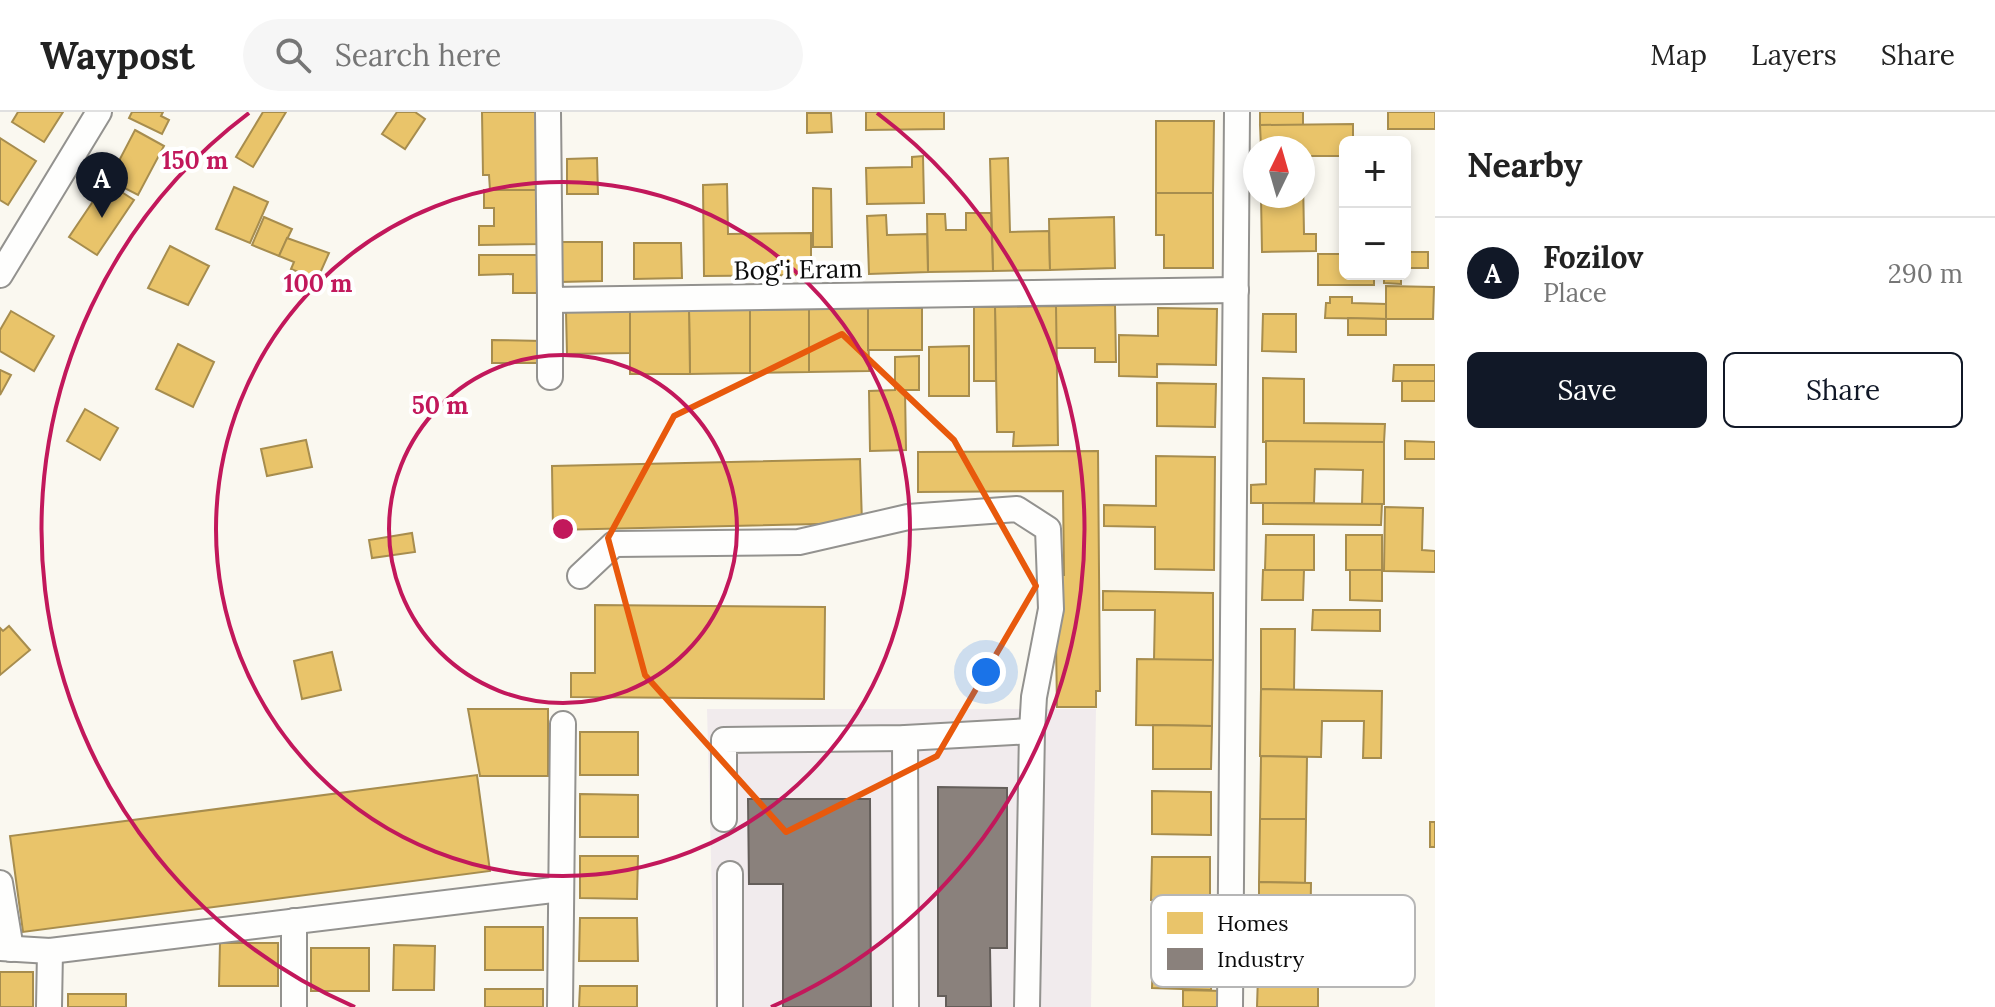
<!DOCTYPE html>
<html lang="en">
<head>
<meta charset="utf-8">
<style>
	:root { --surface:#fff; --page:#f6f6f6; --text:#222; --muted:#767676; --line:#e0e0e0; --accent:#111827 }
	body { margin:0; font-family:Lora,serif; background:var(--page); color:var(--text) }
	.controls { position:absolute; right:24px; top:24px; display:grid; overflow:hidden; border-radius:12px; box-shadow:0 4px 12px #0003 }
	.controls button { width:72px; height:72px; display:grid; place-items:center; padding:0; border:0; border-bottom:2px solid var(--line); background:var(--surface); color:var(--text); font:40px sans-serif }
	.compass { position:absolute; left:1243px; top:24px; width:72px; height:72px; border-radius:50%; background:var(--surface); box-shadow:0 4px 12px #0003; rotate:5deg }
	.you { position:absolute; left:986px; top:560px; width:28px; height:28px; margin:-20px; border:6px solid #fff; border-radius:50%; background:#1a73e8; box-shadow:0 0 0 12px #1a73e833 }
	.badge { display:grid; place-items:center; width:52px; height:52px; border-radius:50%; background:var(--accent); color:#fff; font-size:26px; font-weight:700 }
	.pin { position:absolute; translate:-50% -66px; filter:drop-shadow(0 2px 4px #0008) }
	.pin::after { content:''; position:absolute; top:42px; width:28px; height:24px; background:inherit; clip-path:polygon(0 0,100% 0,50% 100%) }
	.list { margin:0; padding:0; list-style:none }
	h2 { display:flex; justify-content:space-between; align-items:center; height:104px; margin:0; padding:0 32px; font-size:34px }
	h2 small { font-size:26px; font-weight:400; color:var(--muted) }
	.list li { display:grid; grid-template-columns:52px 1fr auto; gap:24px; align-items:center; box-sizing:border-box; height:112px; padding:0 32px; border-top:2px solid var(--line) }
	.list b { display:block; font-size:30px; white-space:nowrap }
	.list p { margin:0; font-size:26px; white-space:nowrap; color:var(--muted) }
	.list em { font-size:26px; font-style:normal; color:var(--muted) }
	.actions { display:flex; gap:16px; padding:24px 32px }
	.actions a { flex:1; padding:18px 0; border:2px solid var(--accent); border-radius:12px; text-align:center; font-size:28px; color:var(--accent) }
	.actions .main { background:var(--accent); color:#fff }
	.icon { flex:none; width:44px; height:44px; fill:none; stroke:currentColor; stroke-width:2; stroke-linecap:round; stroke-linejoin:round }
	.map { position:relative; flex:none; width:1435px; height:895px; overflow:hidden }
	header { display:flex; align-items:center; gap:48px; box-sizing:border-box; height:112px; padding:0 40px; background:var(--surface); border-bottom:2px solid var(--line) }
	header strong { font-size:38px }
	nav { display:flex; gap:44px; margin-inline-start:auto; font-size:28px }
	.search { width:560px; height:72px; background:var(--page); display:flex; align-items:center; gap:20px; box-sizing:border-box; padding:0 28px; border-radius:44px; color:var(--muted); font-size:30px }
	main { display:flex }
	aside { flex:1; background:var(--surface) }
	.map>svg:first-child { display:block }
</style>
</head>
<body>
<header>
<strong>Waypost</strong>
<div class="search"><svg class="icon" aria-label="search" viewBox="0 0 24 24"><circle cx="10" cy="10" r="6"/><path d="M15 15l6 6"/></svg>Search here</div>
<nav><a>Map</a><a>Layers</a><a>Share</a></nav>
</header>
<main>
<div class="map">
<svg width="1435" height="895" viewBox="0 0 1435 895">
	<rect width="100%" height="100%" fill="#faf8f0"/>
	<!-- industrial -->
	<polygon fill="#f1ebed" points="707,597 1096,597 1091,895 715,895"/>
	<!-- homes -->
	<g fill="#e9c46a" stroke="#a78d4e" stroke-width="2">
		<polygon points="18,0 63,0 44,30 12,10"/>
		<polygon points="132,0 163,0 161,4 169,8 162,22 129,6"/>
		<polygon points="263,0 286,0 253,55 236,45"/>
		<polygon points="397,0 415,0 425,7 405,37 382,22"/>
		<polygon points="482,0 540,0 541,78 490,78 489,63 483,63"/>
		<polygon points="866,0 944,0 944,17 866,18"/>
		<rect x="1260" y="0" width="43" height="13"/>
		<rect x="1388" y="0" width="47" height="17"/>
		<polygon points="807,1 831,1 832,20 807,21"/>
		<polygon points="1156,9 1214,9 1213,81 1156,81"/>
		<polygon points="1353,12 1353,30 1345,30 1345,44 1303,44 1303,36 1261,36 1260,13"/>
		<polygon points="135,18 164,34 138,83 109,68"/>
		<polygon points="0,26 36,49 8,93 0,88"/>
		<polygon points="923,44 924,91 867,92 866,56 912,55 912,45"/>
		<polygon points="597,46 598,82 567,82 567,47"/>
		<polygon points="1008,46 1010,120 1049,119 1050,158 993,159 990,47"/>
		<polygon points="1303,66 1304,122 1316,122 1316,139 1262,140 1261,84 1303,84"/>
		<polygon points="106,70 134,88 97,143 69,125"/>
		<polygon points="727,72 728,122 811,121 811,163 704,164 703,73"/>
		<polygon points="234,75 268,90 250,131 216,117"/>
		<polygon points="813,76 831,77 832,135 813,135"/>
		<polygon points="484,78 541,78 542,132 479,133 479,114 494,114 494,96 484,96"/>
		<polygon points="1156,81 1213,81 1213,156 1164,156 1164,123 1156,123"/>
		<polygon points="966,101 991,101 993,159 928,160 927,102 945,102 946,118 966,118"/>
		<polygon points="886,103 887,123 927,122 928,160 869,162 867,104"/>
		<polygon points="264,105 292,117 279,144 252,133"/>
		<polygon points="1114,105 1115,156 1050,158 1049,107"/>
		<polygon points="287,126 329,141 317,168 291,157 294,150 279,144"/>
		<polygon points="559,130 602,130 602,169 560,170"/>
		<polygon points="634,131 681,131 682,166 634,167"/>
		<polygon points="170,134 209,154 188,193 148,176"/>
		<rect x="1405" y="140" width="23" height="16"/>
		<polygon points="1318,142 1345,142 1345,162 1374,162 1374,173 1318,173"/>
		<polygon points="479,143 542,143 543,181 513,181 513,162 479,163"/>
		<polygon points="1384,162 1401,162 1401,172 1384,171"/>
		<polygon points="1386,174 1434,175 1433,207 1386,207"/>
		<polygon points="1330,185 1352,185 1352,191 1386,192 1386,207 1325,206 1326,191 1330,191"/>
		<polygon points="1115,193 1116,250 1095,250 1095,236 1056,236 1056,194"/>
		<polygon points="1056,194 1058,333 1013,334 1014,320 997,320 995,195"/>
		<polygon points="974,195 995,195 996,269 974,269"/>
		<polygon points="868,196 869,259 809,260 809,197"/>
		<rect x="868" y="196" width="54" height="42"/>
		<polygon points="1158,196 1217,197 1216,253 1157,252 1157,265 1119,264 1119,223 1158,224"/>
		<polygon points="809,197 809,260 750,261 750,198"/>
		<polygon points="689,198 750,198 750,261 690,262"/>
		<polygon points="689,198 690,262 630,262 630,199"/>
		<polygon points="11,199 54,224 34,259 0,239 0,218"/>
		<polygon points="630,199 630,241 567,242 566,200"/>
		<polygon points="1263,202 1296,202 1296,240 1262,239"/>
		<polygon points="1348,206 1386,207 1386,223 1348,223"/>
		<polygon points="492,228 542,229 542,251 492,251"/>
		<polygon points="178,232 214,250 193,295 156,277"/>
		<polygon points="969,234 969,284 929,284 929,235"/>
		<polygon points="919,244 919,278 905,278 906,338 870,339 869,279 895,278 895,245"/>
		<polygon points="1394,253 1435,253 1435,269 1393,269"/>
		<polygon points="0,258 11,263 0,283"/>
		<polygon points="1263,266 1304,267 1304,311 1385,312 1384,330 1263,330"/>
		<rect x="1402" y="269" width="33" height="20"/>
		<polygon points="1157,271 1216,272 1215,315 1157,314"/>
		<polygon points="85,297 118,316 100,348 67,329"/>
		<polygon points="306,328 312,355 267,364 261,337"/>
		<polygon points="1266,329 1384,330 1384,392 1362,392 1363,358 1315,357 1314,391 1251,391 1251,373 1266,372"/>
		<polygon points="1405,329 1435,330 1435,347 1405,347"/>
		<polygon points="1098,339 1100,579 1096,579 1096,595 1057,595 1055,463 1064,463 1063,379 918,380 918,340"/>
		<polygon points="1156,344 1215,345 1214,458 1155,457 1155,415 1104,414 1104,393 1156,394"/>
		<polygon points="860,347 862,411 553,418 552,354"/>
		<polygon points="1263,391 1382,392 1381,413 1263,412"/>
		<polygon points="1385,395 1423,396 1422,438 1435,439 1435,460 1384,459"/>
		<polygon points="412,421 415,440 372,446 369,428"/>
		<polygon points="1266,423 1314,423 1314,458 1265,458"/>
		<rect x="1346" y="423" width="36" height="35"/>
		<polygon points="1263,458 1304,458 1303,488 1262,488"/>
		<polygon points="1350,458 1382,458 1382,489 1350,488"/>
		<polygon points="1103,479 1213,481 1213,548 1154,548 1155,498 1103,498"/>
		<polygon points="595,493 825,495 824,587 571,585 571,561 595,561"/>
		<polygon points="1313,498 1380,498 1380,519 1312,518"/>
		<polygon points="9,514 30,538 0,563 0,516 3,519"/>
		<polygon points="1261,517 1295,517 1294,578 1261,577"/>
		<polygon points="332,540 341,578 302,587 294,549"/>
		<polygon points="1137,547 1213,548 1212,614 1136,613"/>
		<polygon points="1261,577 1382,579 1381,646 1363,646 1364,609 1322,609 1321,645 1260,644"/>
		<polygon points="468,597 548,597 548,664 480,664"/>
		<polygon points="1153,613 1212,614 1211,657 1153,657"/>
		<rect x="580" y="620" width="58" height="43"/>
		<polygon points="1261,644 1307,645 1306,707 1260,707"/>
		<polygon points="477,663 490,759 23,820 10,724"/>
		<polygon points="1152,679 1211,680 1211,723 1152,722"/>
		<polygon points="580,682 638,683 638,725 580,725"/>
		<polygon points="1260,707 1306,707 1305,771 1259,770"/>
		<rect x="1430" y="710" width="5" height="25"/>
		<polygon points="580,744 638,744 637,787 580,786"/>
		<polygon points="1152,745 1210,745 1210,788 1151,788"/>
		<polygon points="1259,770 1311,771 1310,834 1259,833"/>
		<polygon points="580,806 637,806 638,849 579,849"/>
		<polygon points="1154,808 1213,810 1211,878 1152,876"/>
		<rect x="485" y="815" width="58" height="43"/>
		<polygon points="220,831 278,831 278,874 219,874"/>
		<polygon points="394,833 435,834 434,878 393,878"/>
		<polygon points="1259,833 1379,835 1379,856 1318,855 1318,895 1257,895"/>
		<rect x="311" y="836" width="58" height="43"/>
		<rect x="0" y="860" width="33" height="35"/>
		<polygon points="580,874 637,874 637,895 579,895"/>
		<rect x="485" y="877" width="58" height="18"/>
		<polygon points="1183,878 1223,879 1223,895 1183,895"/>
		<rect x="68" y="882" width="58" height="13"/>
	</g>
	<!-- industry -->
	<g fill="#8a817c" stroke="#645e5a" stroke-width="2">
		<polygon points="938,675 1007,676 1007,836 990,836 991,895 946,895 946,884 938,884"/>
		<polygon points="748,687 870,687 871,895 783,895 783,772 749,772"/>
	</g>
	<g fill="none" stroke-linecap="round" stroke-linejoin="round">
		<defs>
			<g id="minor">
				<polyline points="548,0 550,188 1236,178"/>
				<polyline points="0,163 99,0"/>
				<polyline points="550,188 550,265"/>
				<polyline points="580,464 614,432 799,430 908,405 1017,397 1048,417 1051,497 1034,585 1032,619 1027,895"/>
				<polyline points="905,626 906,895"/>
				<polyline points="724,707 724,628 905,626 1032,619"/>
				<polyline points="730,762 730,895"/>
				<polyline points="0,771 11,837"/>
				<polyline points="0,836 50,839 561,777"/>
				<polyline points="49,895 50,839"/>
				<polyline points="294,895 294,809"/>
				<polyline points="560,895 563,612"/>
				<polyline points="1230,895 1237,0"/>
			</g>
		</defs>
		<!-- minor casing -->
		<use href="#minor" stroke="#93928f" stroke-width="28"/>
		<!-- minor -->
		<use href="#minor" stroke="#fefefd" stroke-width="24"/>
	</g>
	<!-- marked area -->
	<path fill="none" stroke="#e8590c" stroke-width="6" stroke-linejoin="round" d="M 842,222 L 954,328 L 1036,474 L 937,644 L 786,720 L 645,563 L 608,426 L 674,304 Z"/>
	<!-- distance rings -->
	<g fill="none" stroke="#c2185b" stroke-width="4">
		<circle cx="563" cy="417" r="174"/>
		<circle cx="563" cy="417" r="347"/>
		<path d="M355 895A521 521 0 0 1 249 1M877 1A521 521 0 0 1 771 895"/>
	</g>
	<g text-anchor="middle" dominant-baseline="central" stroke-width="8" stroke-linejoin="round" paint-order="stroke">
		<!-- street labels -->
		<g font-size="26" fill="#0c0c0c" stroke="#fff">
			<text transform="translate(798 157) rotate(-1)">Bog'i Eram</text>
		</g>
	</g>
	<!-- legend -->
	<rect x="1151" y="783" width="264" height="92" rx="12" fill="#fff" stroke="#b6b6b6" stroke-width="2"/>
	<rect x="1167" y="800" width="36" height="22" fill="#e9c46a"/>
	<rect x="1167" y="836" width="36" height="22" fill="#8a817c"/>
	<g font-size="22" fill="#0c0c0c">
		<text x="1217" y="819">Homes</text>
		<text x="1217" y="855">Industry</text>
	</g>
	<circle cx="563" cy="417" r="12" fill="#c2185b" stroke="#fff" stroke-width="4"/>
	<g font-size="24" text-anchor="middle" font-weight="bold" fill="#c2185b" stroke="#fff" stroke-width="8" stroke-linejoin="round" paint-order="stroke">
		<text x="195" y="57">150 m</text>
		<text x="318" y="180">100 m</text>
		<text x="440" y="302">50 m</text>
	</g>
</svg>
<div class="controls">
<button>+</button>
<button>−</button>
</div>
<svg class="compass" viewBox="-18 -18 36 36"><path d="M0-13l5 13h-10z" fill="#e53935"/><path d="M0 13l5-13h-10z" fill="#767676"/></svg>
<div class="you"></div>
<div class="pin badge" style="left:102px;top:106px">A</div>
</div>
<aside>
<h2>Nearby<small></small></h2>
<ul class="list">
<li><span class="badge">A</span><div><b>Fozilov</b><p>Place</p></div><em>290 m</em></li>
</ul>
<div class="actions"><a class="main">Save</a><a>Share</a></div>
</aside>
</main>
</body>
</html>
